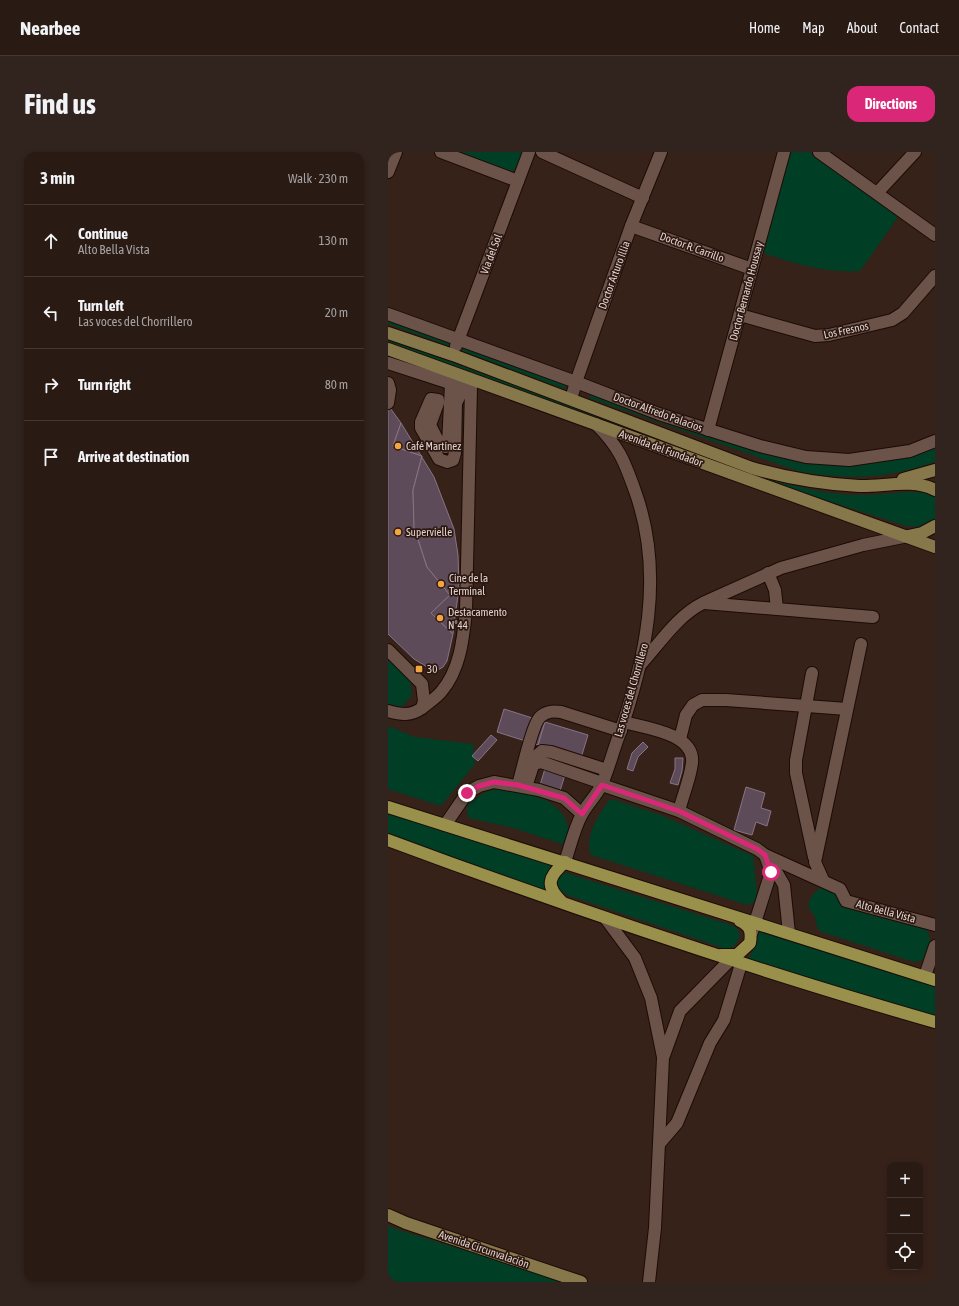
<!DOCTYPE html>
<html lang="en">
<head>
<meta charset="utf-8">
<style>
	:root { --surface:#291a14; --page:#31231d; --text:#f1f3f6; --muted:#a5a1a0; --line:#453834; --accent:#db2777 }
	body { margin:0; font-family:"Asap Condensed",sans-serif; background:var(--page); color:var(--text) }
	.controls { position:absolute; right:12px; bottom:12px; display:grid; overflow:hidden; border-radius:8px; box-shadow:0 2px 6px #0003 }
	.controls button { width:36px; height:36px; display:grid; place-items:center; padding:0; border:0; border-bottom:1px solid var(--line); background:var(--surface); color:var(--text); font:20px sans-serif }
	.stop { position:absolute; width:12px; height:12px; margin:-9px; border:3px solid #db2777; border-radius:50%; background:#fff }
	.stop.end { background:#db2777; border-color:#fff; box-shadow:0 1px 4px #0008 }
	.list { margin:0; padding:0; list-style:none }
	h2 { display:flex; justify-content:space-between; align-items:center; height:52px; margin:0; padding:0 16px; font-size:17px }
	h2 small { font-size:13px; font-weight:400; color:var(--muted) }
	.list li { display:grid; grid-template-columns:26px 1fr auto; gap:12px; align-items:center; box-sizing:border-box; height:72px; padding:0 16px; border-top:1px solid var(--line) }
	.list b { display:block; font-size:15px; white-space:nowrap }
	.list p { margin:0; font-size:13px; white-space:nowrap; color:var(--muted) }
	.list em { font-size:13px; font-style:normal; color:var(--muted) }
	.icon { flex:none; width:22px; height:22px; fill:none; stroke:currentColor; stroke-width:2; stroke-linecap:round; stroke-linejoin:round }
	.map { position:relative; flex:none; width:547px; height:1130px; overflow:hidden; border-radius:12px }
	header { display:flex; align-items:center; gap:24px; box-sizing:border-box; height:56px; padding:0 20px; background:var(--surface); border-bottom:1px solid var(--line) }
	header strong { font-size:19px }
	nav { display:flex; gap:22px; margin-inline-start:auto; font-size:14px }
	.intro { display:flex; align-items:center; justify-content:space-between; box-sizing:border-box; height:96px; padding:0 24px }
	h1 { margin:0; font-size:28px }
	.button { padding:10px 18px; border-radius:12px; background:var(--accent); color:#fff; font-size:14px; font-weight:700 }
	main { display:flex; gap:24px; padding:0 24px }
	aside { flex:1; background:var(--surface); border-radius:12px; box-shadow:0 2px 6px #0003 }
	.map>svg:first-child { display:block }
</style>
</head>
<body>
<header>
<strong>Nearbee</strong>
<nav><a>Home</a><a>Map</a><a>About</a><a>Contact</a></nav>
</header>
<div class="intro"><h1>Find us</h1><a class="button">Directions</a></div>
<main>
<aside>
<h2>3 min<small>Walk · 230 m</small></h2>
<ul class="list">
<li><svg class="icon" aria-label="ahead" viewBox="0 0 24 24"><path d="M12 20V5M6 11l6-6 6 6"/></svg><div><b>Continue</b><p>Alto Bella Vista</p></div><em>130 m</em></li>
<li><svg class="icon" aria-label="left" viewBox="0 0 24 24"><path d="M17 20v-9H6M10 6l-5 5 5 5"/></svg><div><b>Turn left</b><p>Las voces del Chorrillero</p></div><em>20 m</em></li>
<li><svg class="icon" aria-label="right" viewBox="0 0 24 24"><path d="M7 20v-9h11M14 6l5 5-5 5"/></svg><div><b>Turn right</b></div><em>80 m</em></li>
<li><svg class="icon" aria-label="arrive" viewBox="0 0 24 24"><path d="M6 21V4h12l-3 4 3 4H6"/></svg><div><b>Arrive at destination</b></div></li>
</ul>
</aside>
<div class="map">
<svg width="547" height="1130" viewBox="0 0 547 1130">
	<rect width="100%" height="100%" fill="#37221a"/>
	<!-- green -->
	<g fill="#003e25">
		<polygon points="68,0 136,0 129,17 122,20"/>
		<path d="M 401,0 L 421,0 L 510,65 L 472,119 C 435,121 410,112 375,101 Z"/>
		<polygon points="0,166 64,189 61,194 0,172"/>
		<path d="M 0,187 L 390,330 C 417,336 443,343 471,343 C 497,344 523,336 547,343 L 547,370 L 533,375 L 518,374 L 390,333 L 0,190 Z"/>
		<polygon points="76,194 179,231 177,237 74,199"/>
		<path d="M 203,241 L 415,310 L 547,293 L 547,310 C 498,327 464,328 413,320 L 201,246 Z"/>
		<polygon points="0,508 22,528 24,543 14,555 0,552"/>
		<polygon points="0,574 27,585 85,592 87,612 53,654 0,637"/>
		<path d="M 111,636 C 135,641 168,644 178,669 C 182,678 181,684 177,693 L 125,676 L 81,666 L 79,661 L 79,654 C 89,644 97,639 111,636 Z"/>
		<path d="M 221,648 L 227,648 L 275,664 L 365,704 L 370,749 L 359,753 L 203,703 C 196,684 211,663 221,648 Z"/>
		<polygon points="0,661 165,712 157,727 159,740 0,681"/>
		<polygon points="175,720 343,773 349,776 352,785 345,795 338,797 179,743 168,734 170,724"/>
		<path d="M 436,734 L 537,776 C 547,788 544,809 526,810 L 431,779 L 427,768 L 428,766 C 426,762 424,761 422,758 C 417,748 428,738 436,734 Z"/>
		<path d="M 369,776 L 547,833 L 547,865 L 357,809 C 367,799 371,789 369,776 Z"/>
		<polygon points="0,1074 11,1078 179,1130 5,1130 0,1128"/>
	</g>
	<!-- building -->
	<g fill="#5e4b5a" stroke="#877384">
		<polygon points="0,253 13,271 5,294 34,304 25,338 26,375 39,415 62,443 43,461 65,482 59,509 55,515 50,518 44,518 26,507 0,482"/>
		<polygon points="13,271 46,325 66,377 70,403 71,435 65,482 43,461 62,443 39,415 26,375 25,338 34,304 5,294"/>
		<polygon points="116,557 157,570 150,593 109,580"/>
		<polygon points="157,570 200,583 193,606 150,593"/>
		<polygon points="103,583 109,588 90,609 84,604"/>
		<polygon points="255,590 260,595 250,605 245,619 239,617 244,601"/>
		<polygon points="163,597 183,603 172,639 152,633"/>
		<polygon points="287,606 295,606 294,619 290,633 282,631 287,617"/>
		<polygon points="358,635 377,641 373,656 383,659 379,674 368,670 364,683 346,678"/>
	</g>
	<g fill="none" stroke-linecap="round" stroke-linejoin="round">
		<defs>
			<g id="minor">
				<polyline points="53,0 130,29"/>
				<polyline points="154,0 255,46"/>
				<polyline points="431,0 547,83"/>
				<polyline points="0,20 8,0"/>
				<polyline points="489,41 527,0"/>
				<polyline points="243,74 364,117"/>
				<polyline points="0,162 188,230 271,262 372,294 418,305 461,308 522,299 547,289"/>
				<polyline points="352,163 427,184 441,183 504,168 515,161 547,124"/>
				<polyline points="68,194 141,0"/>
				<polyline points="0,211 71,234"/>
				<polyline points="0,231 2,238 0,251"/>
				<polyline points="63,232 60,292 58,295 52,293 42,273 50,251 50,248 43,247 33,270 33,276 51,307 59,310 65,308 67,301 68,251 76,235"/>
				<polyline points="183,247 188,230 243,74 273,0"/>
				<polyline points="320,278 396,0"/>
				<polyline points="380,421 387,438 389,457"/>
				<polyline points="316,451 485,465"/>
				<path d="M 0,498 L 34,532 L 36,549 L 34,556 C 23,564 13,563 0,559"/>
				<path d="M 253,512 C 272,491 289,464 315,451 L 393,416 L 475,393 L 520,384"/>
				<polyline points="424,521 408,608 408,621 426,705"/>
				<path d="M 34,556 C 40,551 48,546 53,540 C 72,518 75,488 78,459 L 83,235"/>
				<path d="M 236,570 C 257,576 307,581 304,611 C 302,627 295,643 291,659"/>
				<polyline points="292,587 298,563 305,553 314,548 338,548 459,557"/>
				<polyline points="146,612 153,610 214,631"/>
				<path d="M 130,633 C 134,620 144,573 152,565 C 159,559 165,559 173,560 L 233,579"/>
				<polyline points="214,633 291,659 369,697 377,703 452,737 458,749 547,773"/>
				<polyline points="138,635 148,604 154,599 163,600 219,618"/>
				<polyline points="57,673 79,641 91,634 106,630 151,638 176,646 194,662"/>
				<polyline points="382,709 396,733 401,781"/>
				<path d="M 177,710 C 182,695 186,677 194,662 C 200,651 209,643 214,632 C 220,618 224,603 229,589 C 258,508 277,422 247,339 C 236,308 231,295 208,272"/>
				<polyline points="435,728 427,710 473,492"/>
				<polyline points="218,767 247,806 263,846 275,905"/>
				<polyline points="364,780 383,720 377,703"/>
				<polyline points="537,824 547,794"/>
				<polyline points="271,992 289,971 322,891 336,868 353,812"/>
				<polyline points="261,1130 267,1076 275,906 292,859 342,808"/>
			</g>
			<g id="major">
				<path d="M 0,181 L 65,203 L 364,316 C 399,326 434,332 471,334 C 495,335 524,326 547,338"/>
				<polyline points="0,197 547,395"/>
				<polyline points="515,327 547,318"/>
				<polyline points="520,384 534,381 547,374"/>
				<polyline points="0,1063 18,1071 193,1130"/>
			</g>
			<g id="highway">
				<polyline points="0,655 547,828"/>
				<path d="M 0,688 C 180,755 362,817 547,870"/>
				<path d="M 174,750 C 157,734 160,725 177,710"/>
				<path d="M 333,803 L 349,803 L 362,791 C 364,779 362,774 352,769"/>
			</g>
		</defs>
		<!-- minor casing -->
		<use href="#minor" stroke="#1d0b05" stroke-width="14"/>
		<!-- major casing -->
		<use href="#major" stroke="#1d0b05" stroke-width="14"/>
		<!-- highway casing -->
		<use href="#highway" stroke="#1d0b05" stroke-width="14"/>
		<!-- minor -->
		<use href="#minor" stroke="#6b534a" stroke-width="12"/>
		<!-- major -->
		<use href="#major" stroke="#87784b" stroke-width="12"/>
		<!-- highway -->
		<use href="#highway" stroke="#99904b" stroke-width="12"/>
	</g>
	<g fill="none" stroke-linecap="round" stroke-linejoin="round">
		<!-- route -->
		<polyline stroke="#db2777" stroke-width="5" points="79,641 91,634 106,630 130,633 176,646 194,662 214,633 291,659 369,697 377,703 383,720"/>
	</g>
	<!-- markers -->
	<g fill="#f2a541" stroke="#2d1811" stroke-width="1.5">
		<circle cx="10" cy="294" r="4"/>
		<circle cx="10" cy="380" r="4"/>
		<circle cx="53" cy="432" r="4"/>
		<circle cx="52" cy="466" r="4"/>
		<rect x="27" y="513" width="8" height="8" rx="2"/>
	</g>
	<g text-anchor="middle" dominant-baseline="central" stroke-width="3.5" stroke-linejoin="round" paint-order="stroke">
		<!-- street labels -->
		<g font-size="11" fill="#e1d3ce" stroke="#2d1811">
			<text transform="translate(304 95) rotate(20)">Doctor R. Carrillo</text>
			<text transform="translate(103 102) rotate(-69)">Via del Sol</text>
			<text transform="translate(226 123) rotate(-70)">Doctor Arturo Illia</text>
			<text transform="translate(358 139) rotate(-75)">Doctor Bernardo Houssay</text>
			<text transform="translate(458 178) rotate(-12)">Los Fresnos</text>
			<text transform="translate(270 260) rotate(20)">Doctor Alfredo Palacios</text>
			<text transform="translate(273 296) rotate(20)">Avenida del Fundador</text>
			<text transform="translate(243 538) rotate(-74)">Las voces del Chorrillero</text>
			<text transform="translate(498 759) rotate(15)">Alto Bella Vista</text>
			<text transform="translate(96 1097) rotate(19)">Avenida Circunvalación</text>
		</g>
		<!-- poi labels -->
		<g font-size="11" fill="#e1d3ce" stroke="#2d1811" text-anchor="start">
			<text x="18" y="294">Café Martínez</text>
			<text x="18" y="380">Supervielle</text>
			<text x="61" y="426">Cine de la<tspan x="61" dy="13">Terminal</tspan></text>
			<text x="60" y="460">Destacamento<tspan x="60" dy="13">N°44</tspan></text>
			<text x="39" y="517">30</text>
		</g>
	</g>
</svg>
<div class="controls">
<button>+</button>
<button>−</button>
<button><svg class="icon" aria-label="locate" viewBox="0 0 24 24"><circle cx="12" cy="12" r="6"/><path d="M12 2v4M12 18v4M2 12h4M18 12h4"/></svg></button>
</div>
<div class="stop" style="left:383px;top:720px"></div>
<div class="stop end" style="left:79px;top:641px"></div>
</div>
</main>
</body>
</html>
